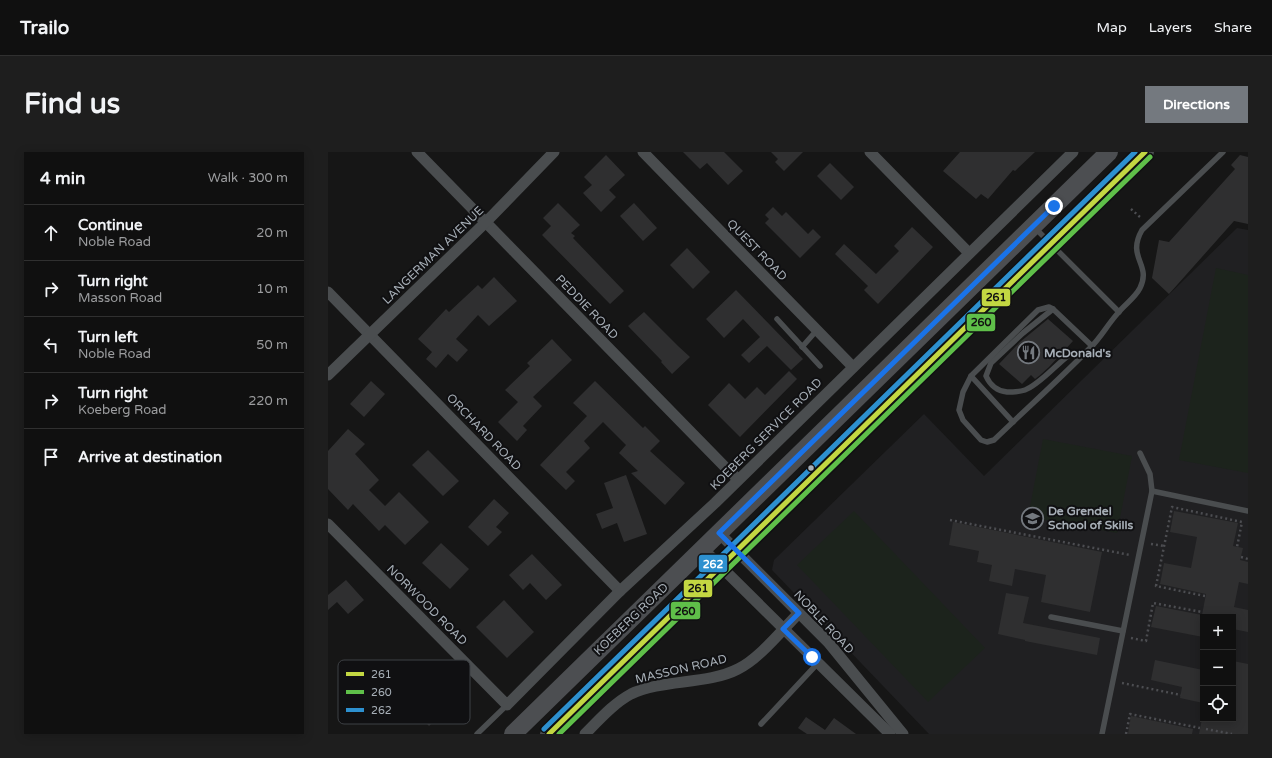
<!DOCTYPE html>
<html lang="en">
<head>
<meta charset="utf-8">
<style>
	:root { --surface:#101010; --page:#1e1e1e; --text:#f1f3f6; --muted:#9c9d9f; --line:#303030; --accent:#74797f }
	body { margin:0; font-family:"Varela Round",sans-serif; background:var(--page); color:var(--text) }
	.controls { position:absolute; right:12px; bottom:12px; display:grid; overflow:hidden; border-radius:0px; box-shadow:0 2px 10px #0003 }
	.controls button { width:36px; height:36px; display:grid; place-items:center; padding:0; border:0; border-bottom:1px solid var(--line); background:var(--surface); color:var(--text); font:20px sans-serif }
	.stop { position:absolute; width:12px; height:12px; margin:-9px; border:3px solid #1a73e8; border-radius:50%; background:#fff }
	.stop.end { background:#1a73e8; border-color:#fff; box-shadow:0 1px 4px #0008 }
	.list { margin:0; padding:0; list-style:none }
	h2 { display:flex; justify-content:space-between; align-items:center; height:52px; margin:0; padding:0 16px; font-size:17px }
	h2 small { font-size:13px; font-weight:400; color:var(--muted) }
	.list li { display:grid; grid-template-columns:26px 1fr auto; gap:12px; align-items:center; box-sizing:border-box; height:56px; padding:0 16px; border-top:1px solid var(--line) }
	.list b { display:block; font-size:15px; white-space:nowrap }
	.list p { margin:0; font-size:13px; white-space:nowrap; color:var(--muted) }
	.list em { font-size:13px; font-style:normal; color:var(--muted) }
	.icon { flex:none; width:22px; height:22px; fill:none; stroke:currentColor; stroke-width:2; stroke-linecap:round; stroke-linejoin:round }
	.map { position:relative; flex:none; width:920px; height:582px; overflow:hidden; border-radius:0px }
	header { display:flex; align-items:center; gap:24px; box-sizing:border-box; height:56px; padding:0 20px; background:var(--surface); border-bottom:1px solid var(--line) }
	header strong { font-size:19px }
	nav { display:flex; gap:22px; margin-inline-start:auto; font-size:14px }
	.intro { display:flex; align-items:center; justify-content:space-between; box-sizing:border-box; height:96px; padding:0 24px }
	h1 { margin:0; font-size:28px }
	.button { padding:10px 18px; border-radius:0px; background:var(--accent); color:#fff; font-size:14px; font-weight:700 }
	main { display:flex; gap:24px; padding:0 24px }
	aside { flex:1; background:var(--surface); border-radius:0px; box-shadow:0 2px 10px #0003 }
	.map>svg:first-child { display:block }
</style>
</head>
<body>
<header>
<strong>Trailo</strong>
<nav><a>Map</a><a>Layers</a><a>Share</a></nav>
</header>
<div class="intro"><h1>Find us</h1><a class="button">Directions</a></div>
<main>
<aside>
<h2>4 min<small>Walk · 300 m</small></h2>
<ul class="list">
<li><svg class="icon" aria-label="ahead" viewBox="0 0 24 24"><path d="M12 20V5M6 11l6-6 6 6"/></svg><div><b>Continue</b><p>Noble Road</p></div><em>20 m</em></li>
<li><svg class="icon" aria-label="right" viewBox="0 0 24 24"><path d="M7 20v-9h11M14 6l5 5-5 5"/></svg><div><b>Turn right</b><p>Masson Road</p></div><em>10 m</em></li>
<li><svg class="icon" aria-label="left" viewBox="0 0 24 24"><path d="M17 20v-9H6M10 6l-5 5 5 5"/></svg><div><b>Turn left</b><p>Noble Road</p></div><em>50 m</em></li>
<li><svg class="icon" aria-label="right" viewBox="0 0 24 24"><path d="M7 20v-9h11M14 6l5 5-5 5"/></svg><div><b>Turn right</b><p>Koeberg Road</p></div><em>220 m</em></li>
<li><svg class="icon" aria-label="arrive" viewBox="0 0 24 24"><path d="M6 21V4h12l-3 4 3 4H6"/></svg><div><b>Arrive at destination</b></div></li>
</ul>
</aside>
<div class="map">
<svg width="920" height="582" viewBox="0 0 920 582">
	<rect width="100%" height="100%" fill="#161616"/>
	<!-- built -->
	<path fill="#202022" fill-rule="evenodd" d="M 909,76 L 920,78 L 920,582 L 601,582 L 444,418 L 446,408 L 596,262 L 656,324 ZM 875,465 L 905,465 L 905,567 L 875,567 Z"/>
	<!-- green -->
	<g fill="#1c231c">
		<polygon points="888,116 920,123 920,321 851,308"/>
		<polygon points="715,287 804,304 789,381 700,365"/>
		<polygon points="526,359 657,496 600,550 469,413"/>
	</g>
	<!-- building -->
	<g fill="#2f2f30">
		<polygon points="355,0 396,0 415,19 400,33 379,11 372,17"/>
		<polygon points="443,0 475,0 456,19 447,10 450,7"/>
		<polygon points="632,0 707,0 687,19 685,18 660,47 653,42 648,47 615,19"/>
		<polygon points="278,3 297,23 281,38 288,45 273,60 255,41 264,33 256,25"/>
		<polygon points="912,3 920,5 920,72 906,69 841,142 824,126 831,88 841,90 907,17 903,13"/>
		<polygon points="502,11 526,35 513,48 489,24"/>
		<polygon points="230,51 252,73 243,81 247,84 245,86 296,139 282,152 214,83 223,74 215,66"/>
		<polygon points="306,51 329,76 315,89 292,64"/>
		<polygon points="445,55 454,64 458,60 480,82 485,77 493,85 472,106 437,71 441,67 437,63"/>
		<polygon points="584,75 605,95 550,152 536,138 540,134 507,102 516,92 548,122 571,99 566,94"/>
		<polygon points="359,96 382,120 365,137 342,113"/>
		<polygon points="166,125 189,149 161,174 150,163 128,187 140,198 129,210 120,202 108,216 98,207 104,200 90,187 118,157 121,160 150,133 154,137"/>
		<polygon points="408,138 475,207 463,218 439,194 421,211 413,203 432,185 415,167 396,186 378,167"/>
		<polygon points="316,160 350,194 362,205 344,222 333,210 334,209 300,174"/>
		<polygon points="720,167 745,189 721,215 711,224 707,227 703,223 694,232 671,212 692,190"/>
		<polygon points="224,187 244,208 205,245 214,254 195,274 199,278 189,289 170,270 190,250 177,238 202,214 199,211"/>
		<polygon points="461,219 469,227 412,285 380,253 401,231 417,247 429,235 437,243"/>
		<polygon points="43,229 57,242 36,265 22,252"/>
		<polygon points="267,229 315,276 317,274 332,289 322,299 357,331 337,353 303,321 310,319 291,301 298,293 275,270 256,289 262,296 238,320 247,329 238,338 212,313 259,264 245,251"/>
		<polygon points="20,277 37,292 27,302 51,328 41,338 57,354 71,340 101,370 77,393 57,373 51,379 25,352 20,358 0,337 0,299"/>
		<polygon points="100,298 131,329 115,344 84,313"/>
		<polygon points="298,323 319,382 296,390 289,371 274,377 268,362 285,356 276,331"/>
		<polygon points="166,347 181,361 168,375 174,380 160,394 140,375"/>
		<polygon points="846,359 910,371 905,394 915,396 912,408 920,410 920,432 911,430 906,455 920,458 920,480 905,477 905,465 875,465 875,485 823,475 828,454 874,463 878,442 832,432 836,411 863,416 869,385 842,380"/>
		<polygon points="625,370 774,400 762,460 713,450 718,423 687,417 684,434 661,429 664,413 649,410 651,399 621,393"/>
		<polygon points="113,391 141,417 122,437 94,411"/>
		<polygon points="204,402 234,433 218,448 202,431 195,438 181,423"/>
		<polygon points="18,428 36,448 20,462 9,450 0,458 0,443"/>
		<polygon points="678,441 701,445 695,471 772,486 769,503 697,489 697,488 670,482"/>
		<polygon points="176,448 206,480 179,506 148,475"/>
		<polygon points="827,508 875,518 875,551 852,546 854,535 823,528"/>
		<polygon points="905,509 920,512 920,582 871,582 874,567 905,567"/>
		<polygon points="104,533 123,552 101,574 83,554"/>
		<polygon points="803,564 865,577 864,582 800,582"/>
		<polygon points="478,565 497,578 506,566 528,582 479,582 470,576"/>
	</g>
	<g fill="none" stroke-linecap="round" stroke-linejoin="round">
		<!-- path -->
		<g stroke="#4c4d51" stroke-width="2.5" stroke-dasharray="2 3" stroke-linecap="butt">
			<polyline points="803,57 813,66"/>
			<polyline points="622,368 802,403"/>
			<polyline points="823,392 836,394"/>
			<polyline points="913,405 920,407"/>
			<polyline points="877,444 828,434 844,355 914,370 909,395"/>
			<polyline points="803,486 818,489 825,451 874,460"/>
			<polyline points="794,531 853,543"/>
			<polyline points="878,577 904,582"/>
			<polyline points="798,582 802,562 872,576"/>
		</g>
		<!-- lane -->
		<g stroke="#4a4d4f" stroke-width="5.5">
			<polyline points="706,75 791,160"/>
			<path d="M 725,157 L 695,181 L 663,211 L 658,224 C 662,233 669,239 679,240 C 685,240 691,240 697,238 C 711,233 729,212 741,203 L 746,200 L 755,203"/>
			<polyline points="449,167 492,214"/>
			<path d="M 764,194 L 725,157 L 721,155 L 710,158 L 643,224 L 635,240 L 631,258 L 635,268 L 653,288 L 659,290 L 666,288 C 698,257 732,227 763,195 C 773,185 780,172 790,161 C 796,153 807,146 812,136 C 824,112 798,106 814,78 L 895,0"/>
			<polyline points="474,195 489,178"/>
			<polyline points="643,224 685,270"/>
			<polyline points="824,339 920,359"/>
			<polyline points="723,465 795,479"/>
			<polyline points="433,572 490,511"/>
			<polyline points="149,582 179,553"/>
			<polyline points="774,582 824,339 822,322 812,301"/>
		</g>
		<!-- street -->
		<g stroke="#4a4d4f" stroke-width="11">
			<polyline points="89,0 399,317 410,327"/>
			<polyline points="315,0 525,215"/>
			<polyline points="542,0 641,101"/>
			<polyline points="0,140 292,439"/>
			<polyline points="0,223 158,70 226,0"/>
			<polyline points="0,372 179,553 292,439 387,351 745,0"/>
			<polyline points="391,381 500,490 575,582"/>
			<polyline points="375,397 562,582"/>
			<path d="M 257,582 C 271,568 286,551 303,542 C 334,527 379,533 410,517 C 431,507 454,478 471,461"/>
		</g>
		<!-- primary -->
		<g stroke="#4c4e51" stroke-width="18">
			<polyline points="185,582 781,0"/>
			<polyline points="221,582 817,0"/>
		</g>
		<defs>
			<polyline id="bus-1" points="221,582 817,0"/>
			<polyline id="bus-2" points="231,582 822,5"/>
			<polyline id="bus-3" points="216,577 807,0"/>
		</defs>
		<!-- bus-1 casing -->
		<use href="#bus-1" stroke="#101012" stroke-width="8"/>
		<!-- bus-2 casing -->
		<use href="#bus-2" stroke="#101012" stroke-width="8"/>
		<!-- bus-3 casing -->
		<use href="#bus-3" stroke="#101012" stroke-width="8"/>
		<!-- bus-1 -->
		<use href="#bus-1" stroke="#c3d742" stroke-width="5"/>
		<!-- bus-2 -->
		<use href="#bus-2" stroke="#5fbf49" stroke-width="5"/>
		<!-- bus-3 -->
		<use href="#bus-3" stroke="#2d90cf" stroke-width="5"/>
	</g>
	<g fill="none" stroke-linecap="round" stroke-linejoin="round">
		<!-- route -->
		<polyline stroke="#1a73e8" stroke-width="5" points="484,505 455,477 471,461 391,381 726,54"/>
	</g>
	<!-- icons -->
	<defs>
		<symbol id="restaurant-ring" viewBox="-11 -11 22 22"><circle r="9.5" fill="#101012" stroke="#74797f" stroke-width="1.5"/><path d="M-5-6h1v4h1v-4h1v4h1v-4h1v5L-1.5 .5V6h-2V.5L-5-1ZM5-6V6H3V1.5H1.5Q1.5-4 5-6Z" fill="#74797f"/></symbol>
		<symbol id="school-ring" viewBox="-11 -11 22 22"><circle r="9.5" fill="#101012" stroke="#74797f" stroke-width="1.5"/><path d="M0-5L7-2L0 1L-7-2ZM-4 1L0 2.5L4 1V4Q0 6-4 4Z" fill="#74797f"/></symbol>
	</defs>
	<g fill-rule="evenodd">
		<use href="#restaurant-ring" x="688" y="188" width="25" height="25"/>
		<use href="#school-ring" x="692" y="354" width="25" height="25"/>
	</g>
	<!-- markers -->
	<circle fill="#a7afb7" stroke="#101012" stroke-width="1.5" cx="483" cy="316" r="3.5"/>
	<g text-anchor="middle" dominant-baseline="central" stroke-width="4" stroke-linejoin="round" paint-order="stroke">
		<!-- street labels -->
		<g font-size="12" fill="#a7afb7" stroke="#101012">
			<text transform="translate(429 98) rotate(46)">QUEST ROAD</text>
			<text transform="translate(105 103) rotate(-44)">LANGERMAN AVENUE</text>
			<text transform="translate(259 155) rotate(46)">PEDDIE ROAD</text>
			<text transform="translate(156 280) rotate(46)">ORCHARD ROAD</text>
			<text transform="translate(438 282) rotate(-45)">KOEBERG SERVICE ROAD</text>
			<text transform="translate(99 453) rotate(45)">NORWOOD ROAD</text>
			<text transform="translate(303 467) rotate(-44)">KOEBERG ROAD</text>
			<text transform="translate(496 470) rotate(47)">NOBLE ROAD</text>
			<text transform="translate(353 517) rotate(-13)">MASSON ROAD</text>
		</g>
		<!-- poi labels -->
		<g font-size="12" font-weight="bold" fill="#a7afb7" stroke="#101012" text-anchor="start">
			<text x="716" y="201">McDonald's</text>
			<text x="720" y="359">De Grendel<tspan x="720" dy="14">School of Skills</tspan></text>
		</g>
	</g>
	<!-- legend -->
	<rect x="10" y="508" width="132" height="64" rx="6" fill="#101012" stroke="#3d4044" stroke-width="1"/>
	<rect x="18" y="520" width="18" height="4" fill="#c3d742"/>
	<rect x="18" y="538" width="18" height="4" fill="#5fbf49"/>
	<rect x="18" y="556" width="18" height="4" fill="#2d90cf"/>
	<g font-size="11" fill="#a7afb7">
		<text x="43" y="526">261</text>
		<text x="43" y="544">260</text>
		<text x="43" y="562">262</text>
	</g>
	<g stroke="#101012" stroke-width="1.5">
		<rect x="653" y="136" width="30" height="19" rx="4" fill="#c3d742"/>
		<rect x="638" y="161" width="30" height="19" rx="4" fill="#5fbf49"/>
		<rect x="370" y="402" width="30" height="19" rx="4" fill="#2d90cf"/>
		<rect x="355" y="427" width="30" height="19" rx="4" fill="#c3d742"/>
		<rect x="342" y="449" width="31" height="19" rx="4" fill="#5fbf49"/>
	</g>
	<g font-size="11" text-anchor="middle" font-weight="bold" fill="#fff">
		<text x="385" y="416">262</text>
	</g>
	<g font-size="11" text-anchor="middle" font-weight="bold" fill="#111">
		<text x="668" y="149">261</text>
		<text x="653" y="174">260</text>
		<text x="370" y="440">261</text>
		<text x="357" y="463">260</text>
	</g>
</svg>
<div class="controls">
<button>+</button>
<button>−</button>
<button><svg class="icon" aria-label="locate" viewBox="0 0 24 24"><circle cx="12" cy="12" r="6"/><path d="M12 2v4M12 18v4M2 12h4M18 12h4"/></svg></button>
</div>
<div class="stop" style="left:484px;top:505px"></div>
<div class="stop end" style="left:726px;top:54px"></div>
</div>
</main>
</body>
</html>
